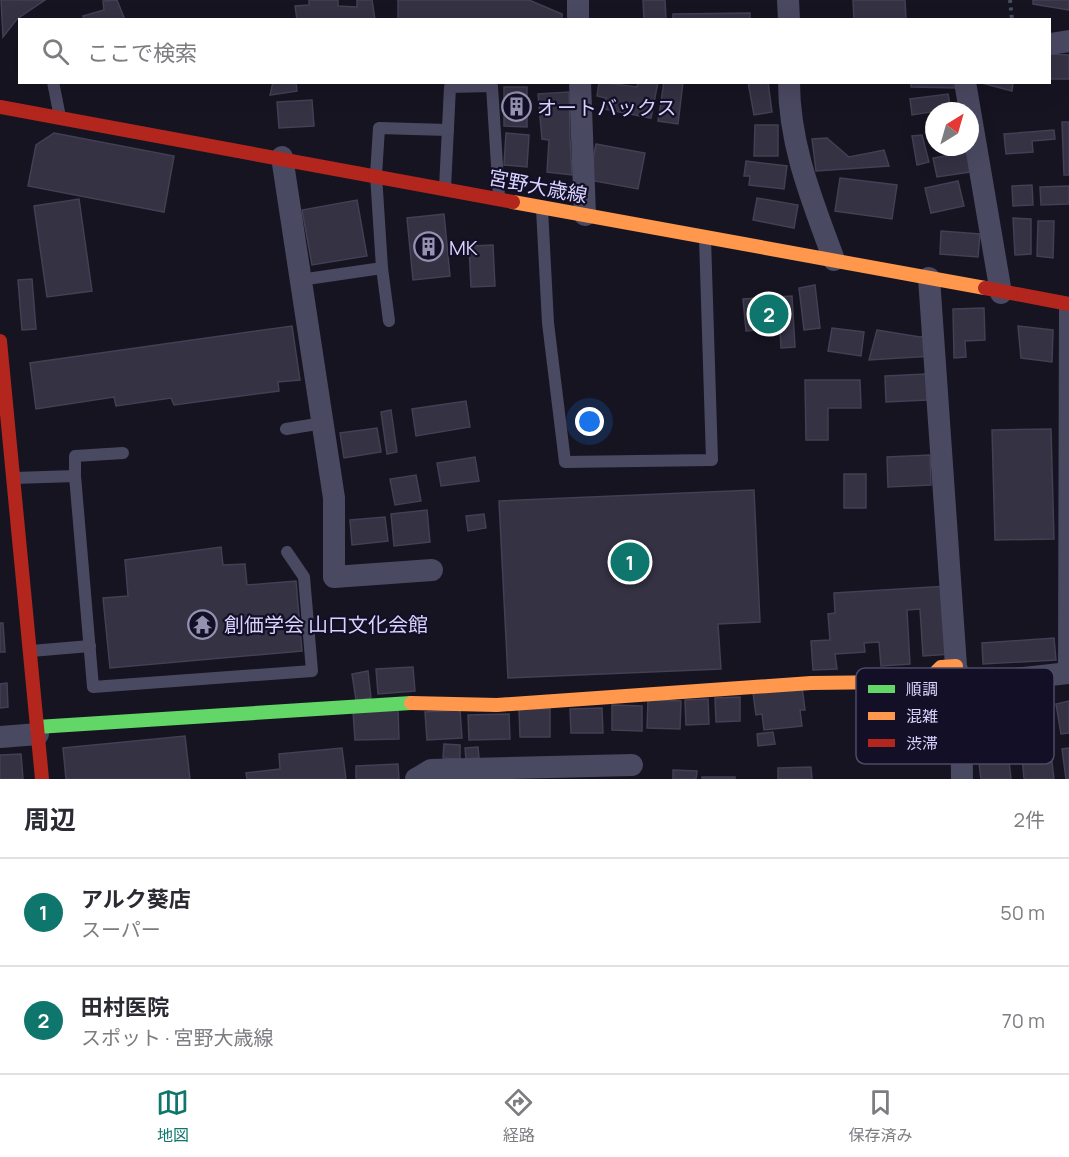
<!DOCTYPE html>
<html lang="ja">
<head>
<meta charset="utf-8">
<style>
	:root { --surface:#fff; --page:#f2f2f3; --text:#2b2b33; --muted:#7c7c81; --line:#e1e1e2; --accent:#0f766e }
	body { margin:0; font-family:Manrope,"Noto Sans JP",sans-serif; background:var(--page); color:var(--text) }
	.compass { position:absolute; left:925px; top:102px; width:54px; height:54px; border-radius:50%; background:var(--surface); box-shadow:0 6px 24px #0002; rotate:37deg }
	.you { position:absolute; left:590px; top:422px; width:21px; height:21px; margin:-15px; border:4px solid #fff; border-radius:50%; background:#1a73e8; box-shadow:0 0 0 9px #1a73e833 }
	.badge { display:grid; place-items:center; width:39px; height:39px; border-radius:50%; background:var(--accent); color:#fff; font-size:20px; font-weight:700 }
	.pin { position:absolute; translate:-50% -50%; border:3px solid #fff; box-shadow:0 2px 6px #0006 }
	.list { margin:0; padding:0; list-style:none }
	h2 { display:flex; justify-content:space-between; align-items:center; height:78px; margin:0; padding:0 24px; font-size:26px }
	h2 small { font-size:20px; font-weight:400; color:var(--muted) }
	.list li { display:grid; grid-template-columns:39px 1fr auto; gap:18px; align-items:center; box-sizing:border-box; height:108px; padding:0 24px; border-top:2px solid var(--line) }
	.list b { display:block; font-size:22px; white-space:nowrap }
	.list p { margin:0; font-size:20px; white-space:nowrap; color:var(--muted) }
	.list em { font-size:20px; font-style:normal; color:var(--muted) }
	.icon { flex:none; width:33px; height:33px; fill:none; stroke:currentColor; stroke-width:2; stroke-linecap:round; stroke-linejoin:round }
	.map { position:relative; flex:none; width:1069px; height:779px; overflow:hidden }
	.search { position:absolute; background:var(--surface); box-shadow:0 6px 24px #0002; left:18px; right:18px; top:18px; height:66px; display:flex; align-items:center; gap:15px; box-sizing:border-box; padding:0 21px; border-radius:0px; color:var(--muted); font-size:22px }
	.sheet { height:294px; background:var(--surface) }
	nav { display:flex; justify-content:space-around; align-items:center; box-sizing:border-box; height:84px; border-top:2px solid var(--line); background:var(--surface); font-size:16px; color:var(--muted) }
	nav a { display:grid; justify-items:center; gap:3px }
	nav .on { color:var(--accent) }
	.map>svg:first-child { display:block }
</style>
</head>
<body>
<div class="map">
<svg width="1069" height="779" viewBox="0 0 1069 779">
	<rect width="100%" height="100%" fill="#161421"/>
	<!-- building -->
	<g fill="#343243" stroke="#433f54" stroke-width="1.5">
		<polygon points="1,0 45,0 17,19 3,37"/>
		<polygon points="117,0 125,20 84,20 83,16 104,10 103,1"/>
		<polygon points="309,0 338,0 338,6 357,7 357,0 372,0 375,20 297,20 295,6 309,5"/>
		<polygon points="398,0 529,0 562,14 562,20 398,20"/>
		<polygon points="643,0 665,0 666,20 644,20"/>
		<polygon points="853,0 905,0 906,20 854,20"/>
		<polygon points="1033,0 1069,0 1069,10 1033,4"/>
		<polygon points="750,13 750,20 673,20 673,14"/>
		<polygon points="1050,54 1069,55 1069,79 1050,79"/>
		<polygon points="273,82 296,82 297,91 270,95"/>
		<polygon points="599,82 637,87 638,82 658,82 651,118 604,109 606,98 597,96"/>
		<polygon points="664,82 683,82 678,124 658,121"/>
		<polygon points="748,82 768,82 772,112 754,115"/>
		<polygon points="911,82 956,82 956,88 911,87"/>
		<polygon points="978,82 1013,82 1012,91"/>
		<polygon points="504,87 527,87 527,127 504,126"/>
		<polygon points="569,92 570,139 572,175 547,172 549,140 542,139 538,94"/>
		<polygon points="948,94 951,109 912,115 910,99"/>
		<polygon points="312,100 314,126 279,128 277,102"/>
		<polygon points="1062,122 1069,122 1069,175 1064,175"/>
		<polygon points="755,125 778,125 778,156 754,156"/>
		<polygon points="1054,130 1055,139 1032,141 1033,152 1006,154 1004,134"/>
		<polygon points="54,133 174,156 164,212 28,186 36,145"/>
		<polygon points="506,133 529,135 527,167 504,165"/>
		<polygon points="922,135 929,162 917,165 912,136"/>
		<polygon points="827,138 849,157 884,150 889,166 816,171 812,139"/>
		<polygon points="596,144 645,153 638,189 589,180"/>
		<polygon points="967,152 970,172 937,177 933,158"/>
		<polygon points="746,161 787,166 784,189 749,185 750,176 744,176"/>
		<polygon points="840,178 897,185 892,219 835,211"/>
		<polygon points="958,181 964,206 931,213 925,188"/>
		<polygon points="1032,185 1033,205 1013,206 1012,186"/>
		<polygon points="1069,186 1069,204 1041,205 1040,187"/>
		<polygon points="757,198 798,205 794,228 753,220"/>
		<polygon points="79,199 92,291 47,297 34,206"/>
		<polygon points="357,200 367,256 312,265 302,210"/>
		<polygon points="444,214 450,276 413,280 407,218"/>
		<polygon points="1013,218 1031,219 1031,254 1015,255"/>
		<polygon points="1038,221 1054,221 1053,258 1037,256"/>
		<polygon points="941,231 980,234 978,257 940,254"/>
		<polygon points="493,245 495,286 471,287 469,246"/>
		<polygon points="32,279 36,329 22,330 18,280"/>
		<polygon points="815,285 820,328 804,330 799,288"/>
		<polygon points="792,296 795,347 781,348 780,328 746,331 743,299"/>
		<polygon points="984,308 985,340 965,341 966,357 954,358 953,309"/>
		<polygon points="292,326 300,380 278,382 279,391 174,405 171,398 116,406 114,397 36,409 30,363"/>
		<polygon points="1018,326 1053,330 1052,362 1021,358"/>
		<polygon points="832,328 864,332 861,356 828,351"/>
		<polygon points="877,330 920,337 931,335 933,356 869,360"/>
		<polygon points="926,374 927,400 886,402 885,376"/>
		<polygon points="805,380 860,380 861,408 828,408 828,440 806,440"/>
		<polygon points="466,401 470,427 416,436 412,409"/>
		<polygon points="391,410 397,452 387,454 381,412"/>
		<polygon points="377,428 381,452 344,458 340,433"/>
		<polygon points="1051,429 1054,539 995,540 992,430"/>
		<polygon points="930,455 931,485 888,487 887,457"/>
		<polygon points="475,457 479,481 441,486 437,463"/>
		<rect x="844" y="474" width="22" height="34"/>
		<polygon points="416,475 421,501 395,505 390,479"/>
		<polygon points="754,490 760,622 718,624 721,669 508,678 499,501"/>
		<polygon points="427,510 430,542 394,546 391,514"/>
		<polygon points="484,514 486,528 468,531 466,516"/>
		<polygon points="385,517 388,541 352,545 350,520"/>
		<polygon points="221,547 223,565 245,564 247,585 296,581 302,651 110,668 103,598 128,596 125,560"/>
		<polygon points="948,586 952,654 923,656 920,609 907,610 910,664 881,666 879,642 864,643 865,652 835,654 837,669 813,670 811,641 830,640 828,614 835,613 834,593"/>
		<polygon points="0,623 3,623 5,652 0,652"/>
		<polygon points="1054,638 1056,660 983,664 982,643"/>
		<polygon points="413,667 415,691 378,694 376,669"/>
		<polygon points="368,671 371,698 356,700 352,674"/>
		<polygon points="7,683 8,707 0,708 0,684"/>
		<polygon points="802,687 805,710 800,710 802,726 764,730 762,714 756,715 753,693"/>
		<polygon points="740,697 740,721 716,722 715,698"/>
		<polygon points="708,699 709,724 686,725 685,700"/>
		<polygon points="648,700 681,701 680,729 647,728"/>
		<polygon points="1069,701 1069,733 1061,734 1056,704"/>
		<polygon points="612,705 642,706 642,731 612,730"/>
		<polygon points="602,708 603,733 571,733 570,709"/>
		<polygon points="398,709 399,739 355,740 353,711"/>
		<polygon points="519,709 550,709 550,737 520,737"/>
		<polygon points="460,710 462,738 427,740 425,712"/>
		<polygon points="509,714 510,739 469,740 468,715"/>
		<polygon points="773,732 775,744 758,746 757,734"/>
		<polygon points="185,736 190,779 66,779 63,748"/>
		<polygon points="444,744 460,745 460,759 443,758"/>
		<polygon points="478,747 479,758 466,759 465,748"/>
		<polygon points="342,748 346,779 247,779 246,773 280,769 279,754"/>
		<polygon points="1069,748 1069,779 1066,779 1062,749"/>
		<polygon points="1008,752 1011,779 981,779 978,755"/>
		<polygon points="21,754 23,779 0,779 0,755"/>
		<polygon points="1051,754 1054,779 1024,779 1022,756"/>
		<polygon points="398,764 399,779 356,779 356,766"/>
		<polygon points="811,767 812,779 778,779 778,768"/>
		<polygon points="673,770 697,771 696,779 673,779"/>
		<rect x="702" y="777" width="33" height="2"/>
	</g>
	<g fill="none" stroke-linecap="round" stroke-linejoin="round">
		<!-- path -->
		<polyline stroke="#44505f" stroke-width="4" stroke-dasharray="3 4.5" stroke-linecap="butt" points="1010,0 1012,20"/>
		<!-- lane -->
		<g stroke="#4a4962" stroke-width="12">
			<polyline points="53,82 60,117"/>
			<polyline points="445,188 450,87 492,86 499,197"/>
			<polyline points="542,209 548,323 565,462 712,460 705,238"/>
			<polyline points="382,268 389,321"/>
			<polyline points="300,280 382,268 376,175 379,128 448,130"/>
			<polyline points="286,429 323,423"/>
			<polyline points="75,476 93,687 312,671 304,577 287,552"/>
			<polyline points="14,478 75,476 75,456 123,453"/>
			<polyline points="31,651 90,646"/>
			<polyline points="1064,673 1065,305"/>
		</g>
		<!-- street -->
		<g stroke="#4a4962" stroke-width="22">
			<polyline points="578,0 578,20"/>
			<polyline points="788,0 789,20"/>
			<polyline points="1050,44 1069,41"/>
			<polyline points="580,82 585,215"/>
			<path d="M 789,82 C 789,146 813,202 834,260"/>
			<polyline points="965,82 1001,293"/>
			<polyline points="282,157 334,498 334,577 432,570"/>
			<polyline points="929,278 956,666 961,685 962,779"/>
			<polyline points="961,685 1069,673"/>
			<polyline points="0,737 38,734"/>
			<polyline points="416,779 431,770 632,765"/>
		</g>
		<!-- fast -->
		<polyline stroke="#63d668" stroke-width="14" points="37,727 411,703"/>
		<!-- slow -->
		<g stroke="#ff974d" stroke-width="14">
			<polyline points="513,202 985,288"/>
			<polyline points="411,703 497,705 811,683 892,682 932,676 941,667 956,666"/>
		</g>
		<!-- jam -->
		<g stroke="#b3261e" stroke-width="14">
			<polyline points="0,107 513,202"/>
			<polyline points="985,288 1069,304"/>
			<polyline points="0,341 42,779"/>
		</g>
	</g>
	<!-- icons -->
	<defs>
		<symbol id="building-ring" viewBox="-11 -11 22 22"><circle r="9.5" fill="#130f26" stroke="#9591b1" stroke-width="1.5"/><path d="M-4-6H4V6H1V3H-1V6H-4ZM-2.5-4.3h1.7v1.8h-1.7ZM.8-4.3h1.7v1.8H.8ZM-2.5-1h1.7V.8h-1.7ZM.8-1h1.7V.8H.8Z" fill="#9591b1"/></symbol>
		<symbol id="temple-ring" viewBox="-11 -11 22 22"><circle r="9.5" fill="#130f26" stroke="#9591b1" stroke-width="1.5"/><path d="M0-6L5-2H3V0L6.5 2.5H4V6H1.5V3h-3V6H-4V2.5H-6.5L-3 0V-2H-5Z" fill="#9591b1"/></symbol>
	</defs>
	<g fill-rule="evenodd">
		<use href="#building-ring" x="500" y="90" width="33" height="33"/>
		<use href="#building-ring" x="412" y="230" width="33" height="33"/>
		<use href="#temple-ring" x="186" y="608" width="33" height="33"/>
	</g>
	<g text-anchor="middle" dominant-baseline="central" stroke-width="4.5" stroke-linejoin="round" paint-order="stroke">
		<!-- poi labels -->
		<g font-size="20" fill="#d9d4ff" stroke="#130f26" text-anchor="start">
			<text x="537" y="107">オートバックス</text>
			<text x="449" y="247">MK</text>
			<text x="224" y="624">創価学会 山口文化会館</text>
		</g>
		<!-- street labels -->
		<g font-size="20" fill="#d9d4ff" stroke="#130f26">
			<text transform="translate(538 186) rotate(11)">宮野大歳線</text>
		</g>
	</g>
	<!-- legend -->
	<rect x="856" y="668" width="198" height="96" rx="9" fill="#130f26" stroke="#4e4a67" stroke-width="1.5"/>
	<rect x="868" y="685" width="27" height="8" fill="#63d668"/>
	<rect x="868" y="712" width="27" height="8" fill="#ff974d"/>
	<rect x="868" y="739" width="27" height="8" fill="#b3261e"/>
	<g font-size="16" fill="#d9d4ff">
		<text x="906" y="695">順調</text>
		<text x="906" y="722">混雑</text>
		<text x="906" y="749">渋滞</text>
	</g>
</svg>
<svg class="compass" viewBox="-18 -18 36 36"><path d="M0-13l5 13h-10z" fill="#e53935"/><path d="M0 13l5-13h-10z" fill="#7c7c81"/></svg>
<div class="you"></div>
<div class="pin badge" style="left:630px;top:562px">1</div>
<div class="pin badge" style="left:769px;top:314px">2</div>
<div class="search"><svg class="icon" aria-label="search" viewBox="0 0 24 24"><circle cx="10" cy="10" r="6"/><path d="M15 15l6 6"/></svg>ここで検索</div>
</div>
<section class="sheet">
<h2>周辺<small>2件</small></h2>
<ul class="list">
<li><span class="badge">1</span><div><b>アルク葵店</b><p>スーパー</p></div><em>50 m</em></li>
<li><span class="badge">2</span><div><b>田村医院</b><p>スポット · 宮野大歳線</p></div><em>70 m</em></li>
</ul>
</section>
<nav>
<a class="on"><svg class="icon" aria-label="map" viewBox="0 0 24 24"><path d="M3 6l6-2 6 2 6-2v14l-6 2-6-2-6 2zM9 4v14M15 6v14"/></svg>地図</a>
<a><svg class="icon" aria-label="directions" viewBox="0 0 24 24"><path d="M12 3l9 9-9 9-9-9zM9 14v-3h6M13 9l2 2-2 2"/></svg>経路</a>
<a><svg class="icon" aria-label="saved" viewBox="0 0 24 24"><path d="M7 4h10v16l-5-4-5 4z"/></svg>保存済み</a>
</nav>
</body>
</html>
